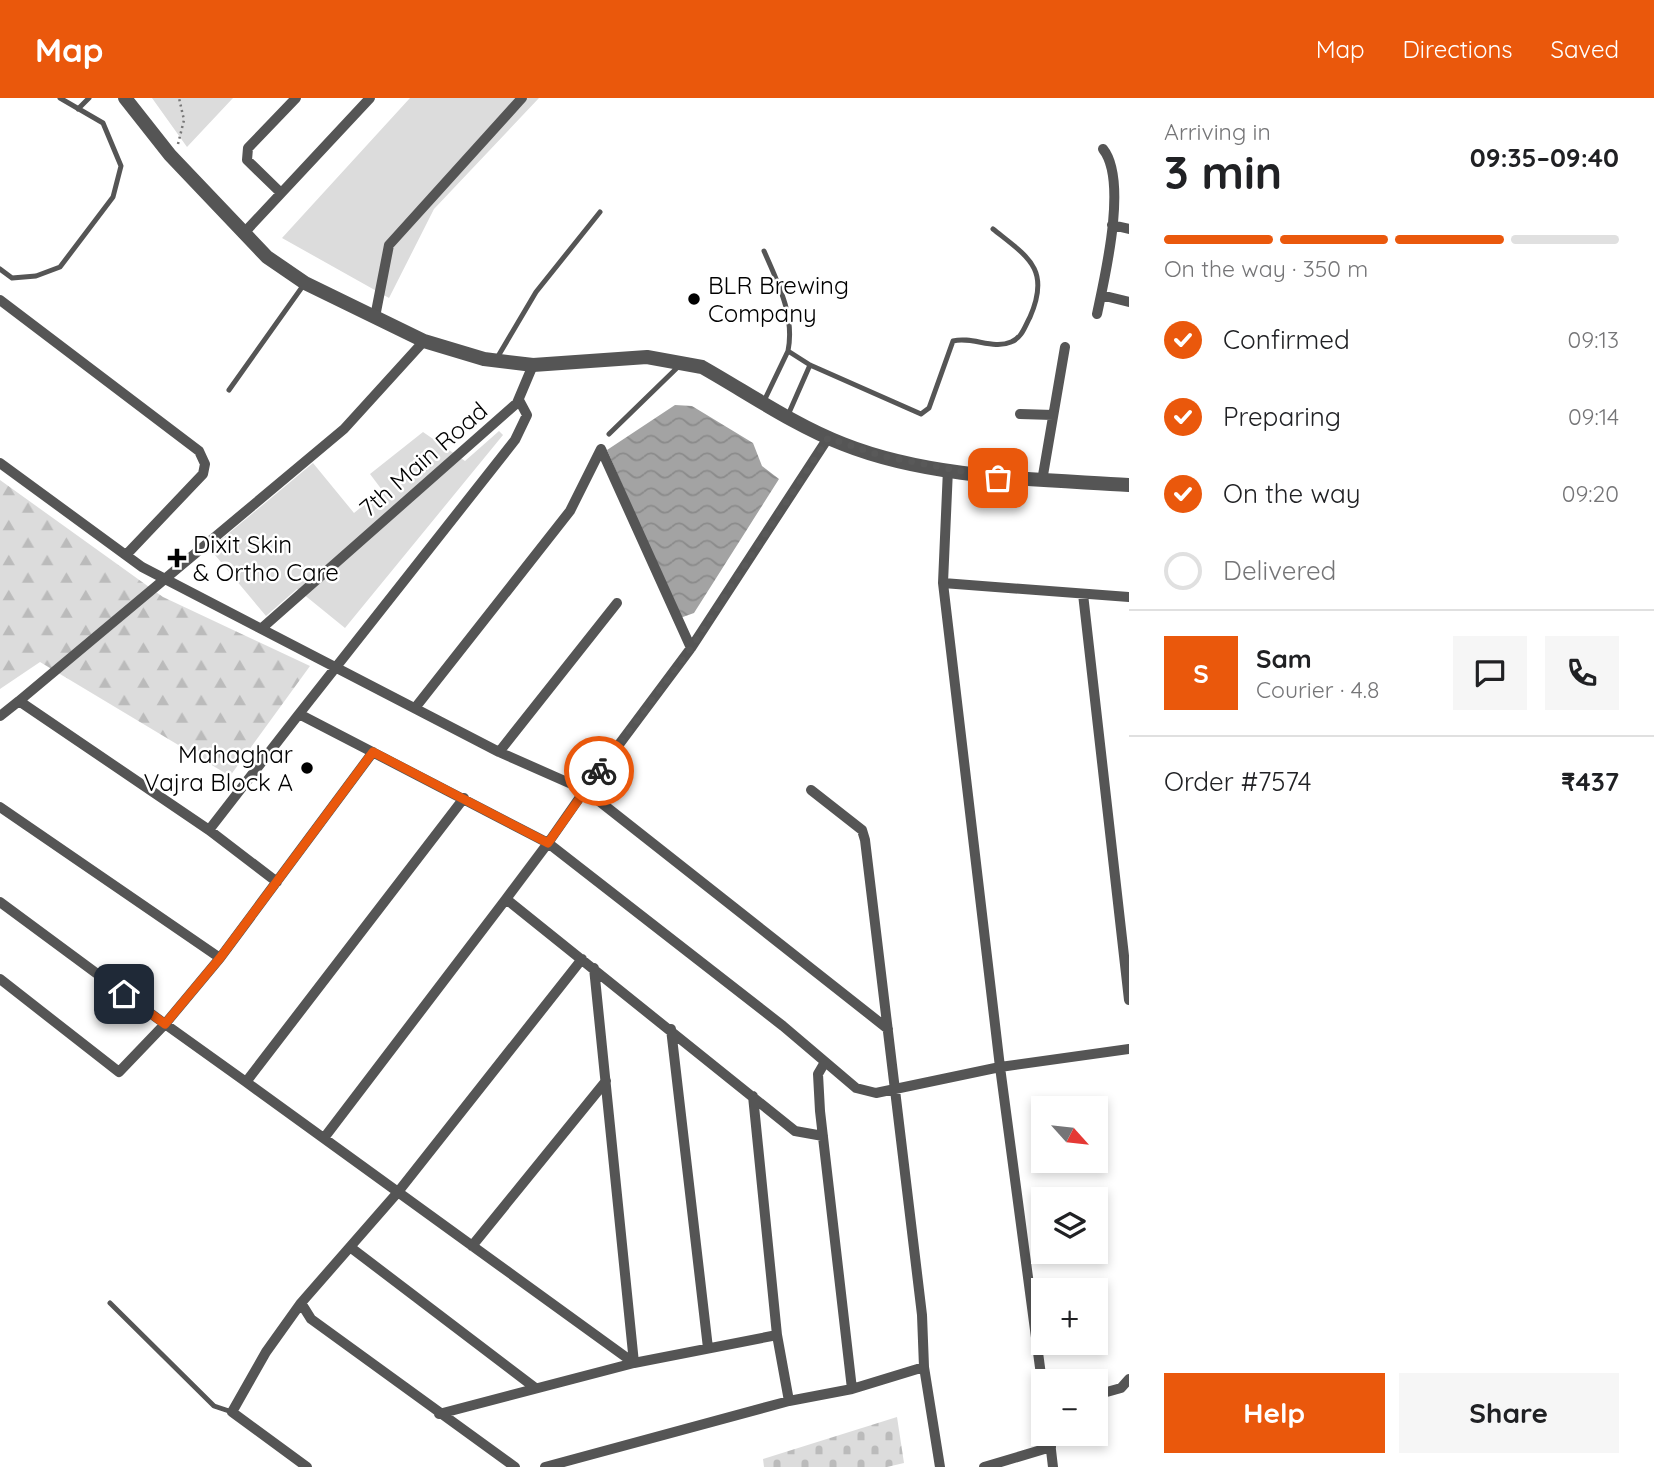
<!DOCTYPE html>
<html lang="en">
<head>
<meta charset="utf-8">
<style>
  :root { --surface:#fff; --page:#f6f6f6; --text:#202124; --muted:#757577; --line:#e0e0e0; --accent:#ea580c }
  body { margin:0; font-family:Quicksand,sans-serif; background:var(--page); color:var(--text); height:100vh; display:flex; flex-direction:column; font-size:26px; white-space:nowrap }
  * { box-sizing:border-box; margin:0 }
  p { font-size:23px; color:var(--muted) }
  .icon { flex:none; width:38px; height:38px; fill:none; stroke:currentColor; stroke-width:2; stroke-linecap:round; stroke-linejoin:round }
  .map { position:relative; flex:1; overflow:hidden }
  .sheet { display:flex; flex-direction:column; background:var(--surface); width:525px }
  .sheet>* { flex:none }
  .needle { width:46px; rotate:117deg }
  .fabs { position:absolute; left:1031px; top:998px; display:grid; gap:14px }
  .fabs a { display:grid; place-items:center; width:77px; height:77px; border-radius:0px; background:var(--surface); box-shadow:0 4px 10px #0003; font-size:35px }
  .pin { position:absolute; display:grid; place-items:center; width:60px; height:60px; color:#fff; margin:-30px; border-radius:14px; box-shadow:0 4px 10px #0006 }
  .courier { position:absolute; display:grid; place-items:center; width:70px; height:70px; margin:-35px; border:5px solid #ea580c; border-radius:50%; background:#fff; color:#222; box-shadow:0 2px 9px #0007 }
  .overview em { font-style:normal; font-weight:700 }
  .overview div { display:flex; flex-direction:column-reverse }
  .overview { display:flex; align-items:center; justify-content:space-between; height:119px; padding:0 35px }
  h1 { font-size:46px; font-weight:700; line-height:52px }
  .bar { display:grid; grid-template-columns:repeat(4,1fr); gap:10px 7px; align-content:center; height:84px; padding:0 35px }
  .bar i { height:9px; border-radius:5px; background:var(--line) }
  .bar .selected { background:var(--accent) }
  .bar p { grid-column:span 4 }
  .line { display:flex; align-items:center; gap:18px; padding:0 35px; border-top:2px solid var(--line) }
  .line div { flex:1 }
  .round { display:grid; place-items:center; flex:none; width:74px; height:74px; border-radius:0px; background:var(--page) }
  ol { padding:0 35px; list-style:none }
  li { display:flex; align-items:center; gap:21px; height:77px }
  li p { margin-inline-start:auto }
  li .icon { padding:7px; border-radius:50%; background:var(--accent); color:#fff; stroke-width:4 }
  li:last-child { color:var(--muted) }
  li i { width:38px; height:38px; border:4px solid var(--line); border-radius:50% }
  .action { display:flex; gap:14px; margin-top:auto; padding:14px 35px }
  .action a { flex:1; height:80px; border-radius:0px; background:var(--accent); color:#fff; font-size:28px; font-weight:700; line-height:80px; text-align:center }
  .action a+a { background:var(--page); color:var(--text) }
  header { display:flex; align-items:center; gap:42px; box-sizing:border-box; height:98px; padding:0 35px; background:var(--accent); color:#fff }
  header strong { font-size:33px }
  nav { display:flex; gap:38px; margin-inline-start:auto; font-size:24px }
  main { display:flex; flex:1; min-height:0 }
  .map>svg:first-child { display:block }
  .green { fill:#dcdcdc }
  .forest { fill:url(#forest-firs) }
  .cemetery { fill:url(#cemetery-stones) }
  .water { fill:url(#water-waves) }
  .lines { fill:none; stroke-linecap:round; stroke-linejoin:round }
  .path { stroke:#777; stroke-width:2.5; stroke-dasharray:2 3.5; stroke-linecap:butt }
  .service { stroke:#555; stroke-width:5 }
  .minor { stroke:#555; stroke-width:10 }
  .tertiary { stroke:#555; stroke-width:14 }
  .done { stroke:#595959; stroke-width:7; stroke-dasharray:0 12.6 }
  .route { stroke:#ea580c; stroke-width:9 }
  .poi-dot { fill:#000; stroke:#fff; stroke-width:2.5 }
  .labels { text-anchor:middle; dominant-baseline:central; stroke-width:5; stroke-linejoin:round; paint-order:stroke }
  .poi-label { font-size:24px; fill:#000; stroke:#fff; text-anchor:start }
  .street-label { font-size:24px; fill:#000; stroke:#fff }
</style>
</head>
<body>
<header>
<strong>Map</strong>
<nav><a>Map</a><a>Directions</a><a>Saved</a></nav>
</header>
<main>
<div class="map">
<svg width="1129" height="1369" viewBox="0 0 1129 1369">
  <defs>
    <pattern id="forest-firs" width="22" height="20" patternUnits="userSpaceOnUse" patternTransform="scale(1.75)"><rect width="22" height="20" fill="#dcdcdc"/><path d="M5 1l3.5 6h-7zM16 11l3.5 6h-7z" fill="#bbb"/></pattern>
    <pattern id="cemetery-stones" width="16" height="16" patternUnits="userSpaceOnUse" patternTransform="scale(1.75)"><rect width="16" height="16" fill="#dcdcdc"/><path d="M2 7V4a2 2 0 0 1 4 0v3zM10 15v-3a2 2 0 0 1 4 0v3z" fill="#bbb"/></pattern>
    <pattern id="water-waves" width="16" height="10" patternUnits="userSpaceOnUse" patternTransform="scale(1.75)"><rect width="16" height="10" fill="#a3a3a3"/><path d="M0 5q4-4 8 0t8 0" fill="none" stroke="#8b8b8b"/></pattern>
  </defs>
  <rect width="100%" height="100%" fill="#fff"/>
  <!-- green -->
  <path class="green" d="M152,0H233L187,49Z
    M410,0H539L434,111L389,200L282,140Z
    M499,333L503,337L345,530L297,491L266,518L210,451L313,365L354,415L382,392L370,376L423,334L465,363Z"/>
  <!-- forest -->
  <path class="forest" d="M0,382L163,499L310,568L230,678L40,564L0,591Z"/>
  <!-- cemetery -->
  <path class="cemetery" d="M897,1319L904,1365L887,1369H764L763,1361Z"/>
  <!-- water -->
  <path class="water" d="M675,307L692,308L753,345L762,368L779,381L694,515L680,520L607,352Z"/>
  <g class="lines">
    <!-- path -->
    <path class="path" d="M178,46L184,22L179,0"/>
    <!-- service -->
    <path class="service" d="M78,11L89,0
      M764,153C778,185 795,218 788,253L810,267L921,316L929,310L953,243C972,238 993,252 1011,244C1022,240 1025,228 1030,219C1051,171 1028,159 993,131
      M0,171L12,180L36,178L60,169L113,99L121,68L103,25L60,0
      M497,260L536,194L600,114
      M229,292L305,185
      M764,303L788,253
      M788,317L810,267
      M609,336L680,267
      M110,1205L214,1308L232,1314"/>
    <!-- minor -->
    <path class="minor" d="M281,95L247,62L248,50L296,0
      M1112,127L1129,131
      M243,136L370,0
      M1101,197L1129,204
      M0,202L199,353L205,366L203,376L126,457
      M1097,216C1105,178 1128,82 1103,51
      M375,219L389,147L522,0
      M1020,316L1053,317
      M601,351L691,550
      M0,365L142,469L499,654L585,692L691,550L828,340
      M948,371L943,485L1000,969L1043,1292
      M1042,383L1065,249
      M943,485L1129,499
      M1083,496L1129,902
      M262,530L517,305L533,267
      M19,603L344,331L424,243
      M415,610L570,413L601,351
      M299,616L515,342L527,317L519,302
      M0,618L19,603L209,732L299,616L548,745L506,801L795,1033L823,1038
      M499,654L617,505
      M0,709L220,860L373,654
      M209,732L277,784
      M0,804L165,926L220,860
      M0,881L119,974L165,926L246,984L464,700
      M671,931L708,1250
      M888,931L585,692L548,745L783,928L856,990L876,995L1000,969L1129,951
      M825,964L818,976L820,1013L852,1291
      M246,984L634,1265L777,1237L753,998
      M324,1040L506,801
      M472,1148L606,983
      M350,1149L534,1289
      M301,1205L266,1254L232,1314L307,1369
      M777,1237L789,1303
      M924,1269L940,1369
      M1096,1297L1121,1290L1129,1281
      M439,1316L634,1265L594,870
      M1049,1335L1053,1369
      M515,1369L311,1221L301,1205L398,1094L582,861
      M545,1369L789,1303L852,1291L924,1269L922,1217L865,742L862,732L811,692
      M984,1369L1051,1349"/>
    <!-- tertiary -->
    <path class="tertiary" d="M125,0L170,57L267,159L305,185L424,243L484,261L533,267L647,259L702,269C748,295 794,327 843,346C931,381 1036,381 1129,387"/>
  </g>
  <g class="lines">
    <!-- done -->
    <path class="done" d="M599,673L691,550L828,340L882,358L998,380"/>
    <!-- route -->
    <path class="route" d="M124,896L165,926L220,860L373,654L548,745L599,673"/>
  </g>
  <!-- markers -->
  <g class="poi-dot">
    <circle cx="694" cy="201" r="7"/>
    <path d="M173.5 449.5h7v7h7v7h-7v7h-7v-7h-7v-7h7z"/>
    <circle cx="307" cy="670" r="7"/>
  </g>
  <g class="labels">
    <!-- poi labels -->
    <g class="poi-label">
      <text x="708" y="187">BLR Brewing<tspan x="708" dy="28">Company</tspan></text>
      <text x="193" y="446">Dixit Skin<tspan x="193" dy="28">&amp; Ortho Care</tspan></text>
      <text x="293" y="656" text-anchor="end">Mahaghar<tspan x="293" dy="28">Vajra Block A</tspan></text>
    </g>
    <!-- street labels -->
    <g class="street-label">
      <text transform="translate(423 361) rotate(-41)">7th Main Road</text>
    </g>
  </g>
</svg>
<div class="fabs">
<a><svg class="needle" viewBox="-14 -14 28 28"><path d="M0-13l5 13h-10z" fill="#e53935"/><path d="M0 13l5-13h-10z" fill="#757577"/></svg></a>
<a><svg class="icon" aria-label="layers" viewBox="0 0 24 24"><path d="M12 4l9 5-9 5-9-5zM3 14l9 5 9-5"/></svg></a>
<a>+</a>
<a>−</a>
</div>
<div class="pin" style="left:998px;top:380px;background:#ea580c"><svg class="icon" aria-label="bag" viewBox="0 0 24 24"><path d="M5 8h14l-1 12H6zM9 8a3 3 0 0 1 6 0"/></svg></div>
<div class="pin" style="left:124px;top:896px;background:#1f2937"><svg class="icon" aria-label="home" viewBox="0 0 24 24"><path d="M3 11l9-7 9 7M6 9v11h12V9"/></svg></div>
<div class="courier" style="left:599px;top:673px"><svg class="icon" aria-label="bike" viewBox="0 0 24 24"><circle cx="6" cy="16" r="4"/><circle cx="18" cy="16" r="4"/><path d="M6 16l4-8h5l3 8M10 8l3 8H6M13 5h3"/></svg></div>
</div>
<section class="sheet">
<div class="overview"><div><h1>3 min</h1><p>Arriving in</p></div><em>09:35–09:40</em></div>
<div class="bar"><i class="selected"></i><i class="selected"></i><i class="selected"></i><i></i><p>On the way · 350 m</p></div>
<ol>
<li><svg class="icon" aria-label="check" viewBox="0 0 24 24"><path d="M5 12l5 5 9-10"/></svg>Confirmed<p>09:13</p></li>
<li><svg class="icon" aria-label="check" viewBox="0 0 24 24"><path d="M5 12l5 5 9-10"/></svg>Preparing<p>09:14</p></li>
<li><svg class="icon" aria-label="check" viewBox="0 0 24 24"><path d="M5 12l5 5 9-10"/></svg>On the way<p>09:20</p></li>
<li><i></i>Delivered</li>
</ol>
<div class="line" style="height:126px"><b class="round" style="background:var(--accent);color:#fff">S</b><div><b>Sam</b><p>Courier · 4.8</p></div><a class="round"><svg class="icon" aria-label="chat" viewBox="0 0 24 24"><path d="M4 5h16v11H9l-5 4z"/></svg></a><a class="round"><svg class="icon" aria-label="phone" viewBox="0 0 24 24"><path d="M5 4h4l2 5-3 2q2 4 5 5l2-3 5 2v4C11 20 4 13 5 4z"/></svg></a></div>
<div class="line" style="height:91px"><div>Order #7574</div><b>₹437</b></div>
<div class="action"><a>Help</a><a>Share</a></div>
</section>
</main>
</body>
</html>
